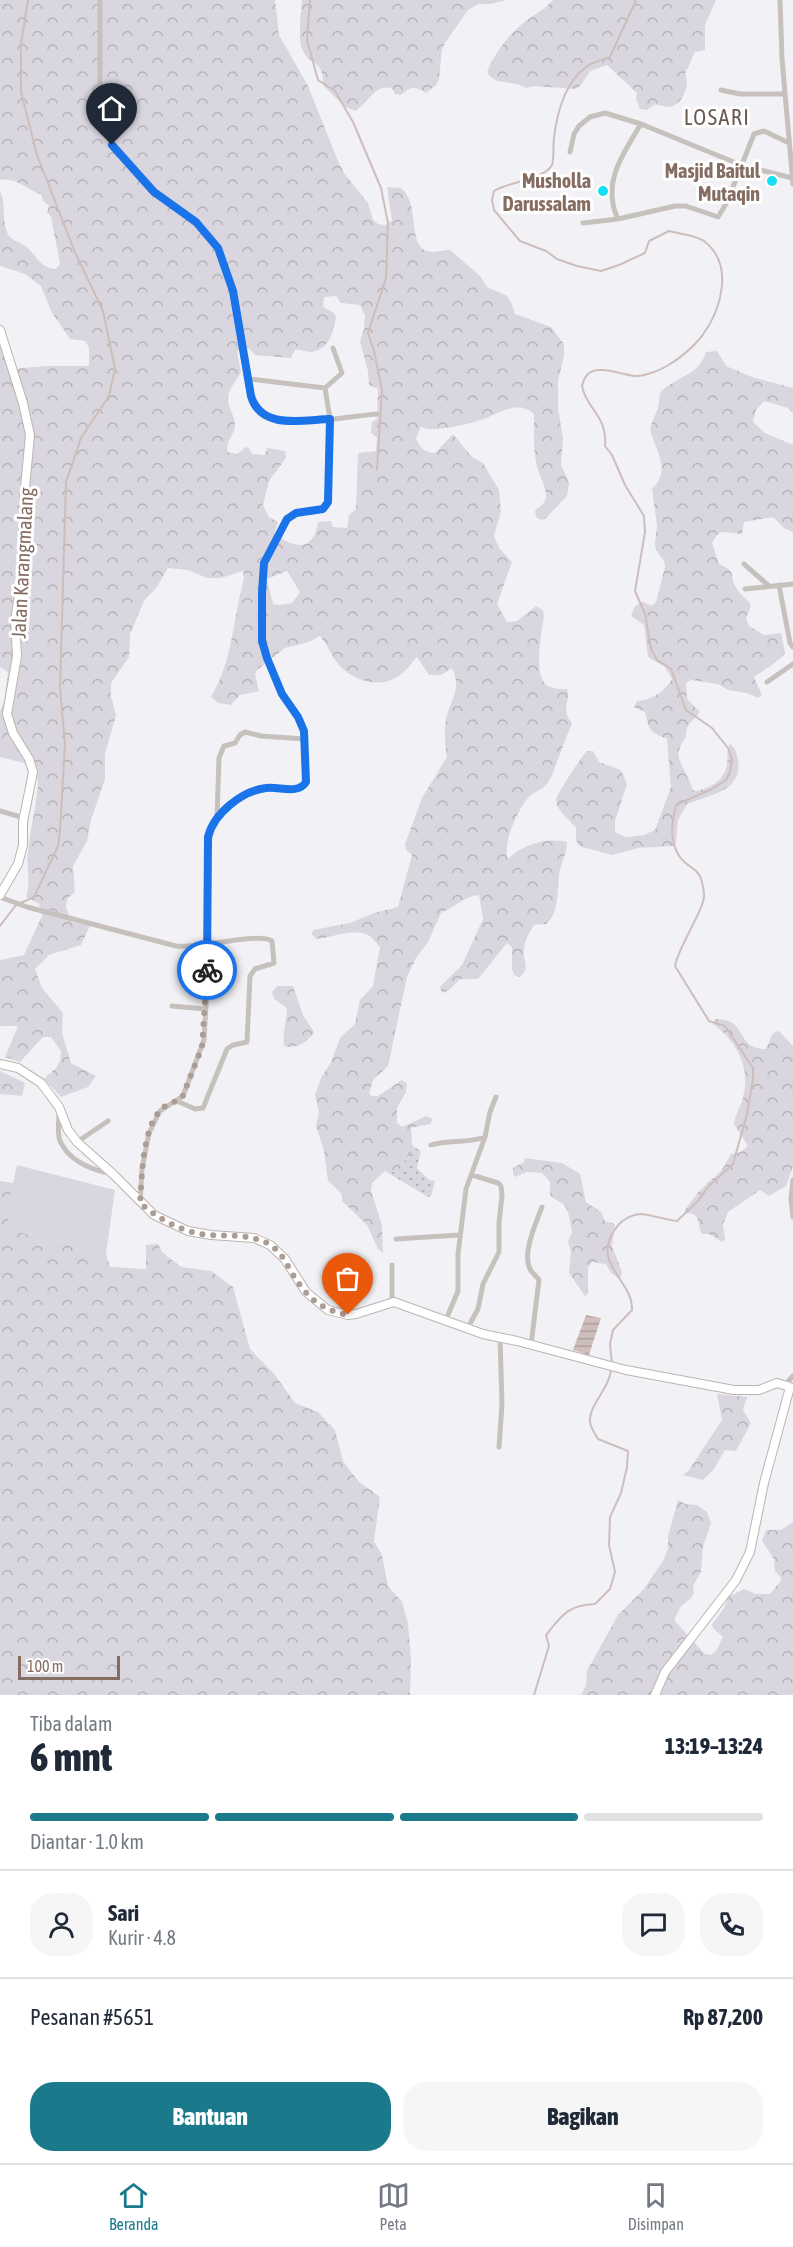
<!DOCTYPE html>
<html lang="id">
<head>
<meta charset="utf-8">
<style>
  :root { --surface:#fff; --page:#f6f6f7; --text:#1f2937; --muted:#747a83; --line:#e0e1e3; --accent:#1a7a8c }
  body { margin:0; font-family:"Asap Condensed",sans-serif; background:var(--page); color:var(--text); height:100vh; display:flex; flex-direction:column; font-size:22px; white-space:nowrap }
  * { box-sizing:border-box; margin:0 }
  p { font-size:20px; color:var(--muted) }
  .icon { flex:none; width:33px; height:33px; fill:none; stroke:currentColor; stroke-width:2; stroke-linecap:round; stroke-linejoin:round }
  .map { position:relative; height:1695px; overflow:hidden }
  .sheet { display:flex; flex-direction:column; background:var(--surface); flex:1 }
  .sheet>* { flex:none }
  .scale { position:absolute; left:18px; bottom:15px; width:102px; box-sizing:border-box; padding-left:6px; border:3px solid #866d62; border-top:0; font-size:16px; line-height:21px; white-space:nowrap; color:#866d62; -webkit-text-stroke:4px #fff; paint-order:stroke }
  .pin { position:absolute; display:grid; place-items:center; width:51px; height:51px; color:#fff; margin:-62px -26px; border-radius:50% 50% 50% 0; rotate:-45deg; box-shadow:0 0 6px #0007 }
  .pin .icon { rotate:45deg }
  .courier { position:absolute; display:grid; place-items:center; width:60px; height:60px; margin:-30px; border:4px solid #1a73e8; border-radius:50%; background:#fff; color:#222; box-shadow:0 2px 8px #0007 }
  .headline em { font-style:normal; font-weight:800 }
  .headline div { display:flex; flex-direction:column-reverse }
  .headline { display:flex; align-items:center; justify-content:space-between; height:102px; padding:0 30px }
  h1 { font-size:39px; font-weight:800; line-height:45px }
  .bar { display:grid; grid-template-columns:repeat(4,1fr); gap:9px 6px; align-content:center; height:72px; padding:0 30px }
  .bar i { height:8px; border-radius:4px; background:var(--line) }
  .bar .current { background:var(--accent) }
  .bar p { grid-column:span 4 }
  .line { display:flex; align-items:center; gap:15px; padding:0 30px; border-top:2px solid var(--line) }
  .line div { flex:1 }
  .round { display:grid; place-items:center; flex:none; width:63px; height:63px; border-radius:24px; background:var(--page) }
  .cta { display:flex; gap:12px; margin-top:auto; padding:12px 30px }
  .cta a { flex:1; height:69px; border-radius:24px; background:var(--accent); color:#fff; font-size:24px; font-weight:800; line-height:69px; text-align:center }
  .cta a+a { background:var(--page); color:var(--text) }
  .tabs { display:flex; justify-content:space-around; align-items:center; height:84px; border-top:2px solid var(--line); background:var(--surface); font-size:16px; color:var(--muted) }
  .tabs a { display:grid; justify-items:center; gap:3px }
  .tabs .current { color:var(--accent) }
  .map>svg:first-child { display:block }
  .grass { fill:url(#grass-dots) }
  .forest { fill:url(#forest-crowns); fill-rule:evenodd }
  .pitch { fill:#dad6e0 }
  .water { fill:url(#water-rules) }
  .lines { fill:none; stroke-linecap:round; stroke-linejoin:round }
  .stream { stroke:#cdbebc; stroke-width:2 }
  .secondary-casing { stroke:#bcb4b0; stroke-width:10 }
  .street { stroke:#c7c1be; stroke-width:5 }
  .secondary { stroke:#fff; stroke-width:8 }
  .done { stroke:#ac9c96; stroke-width:6; stroke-dasharray:0 10.8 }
  .route { stroke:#1a73e8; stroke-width:8 }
  .poi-dot { fill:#14ddf4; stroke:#fff; stroke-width:2 }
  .labels { text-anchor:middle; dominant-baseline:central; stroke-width:6; stroke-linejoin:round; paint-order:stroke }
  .poi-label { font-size:20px; font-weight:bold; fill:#866d62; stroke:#fff; text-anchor:end }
  .street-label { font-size:20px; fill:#866d62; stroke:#fff }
  .quarter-label { font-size:22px; letter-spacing:1.5px; fill:#6a5951; stroke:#fff }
</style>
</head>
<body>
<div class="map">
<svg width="793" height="1695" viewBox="0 0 793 1695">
  <defs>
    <pattern id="grass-dots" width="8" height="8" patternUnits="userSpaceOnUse" patternTransform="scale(1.5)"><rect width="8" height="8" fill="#dad6e0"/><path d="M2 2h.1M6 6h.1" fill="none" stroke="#b6b2b9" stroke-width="1.8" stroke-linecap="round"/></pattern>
    <pattern id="forest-crowns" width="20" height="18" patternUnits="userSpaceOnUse" patternTransform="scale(1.5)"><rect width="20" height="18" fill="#dad6e0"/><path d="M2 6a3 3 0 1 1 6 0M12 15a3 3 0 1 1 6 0" fill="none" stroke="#b6b2b9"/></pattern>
    <pattern id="water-rules" width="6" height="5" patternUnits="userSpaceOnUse" patternTransform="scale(1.5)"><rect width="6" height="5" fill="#cdbebc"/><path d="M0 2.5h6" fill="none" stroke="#ac9f9c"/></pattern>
  </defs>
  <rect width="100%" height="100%" fill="#f2f2f6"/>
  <!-- grass -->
  <path class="grass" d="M414,1147L421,1151L417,1168L429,1180L435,1181L431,1196L428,1197L390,1174L407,1159Z"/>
  <!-- forest -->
  <path class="forest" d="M0,0H275L279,35L308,86L338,161L344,173L368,203L373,220L378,224L385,225L392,221L387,187L401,188C422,205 405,249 431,252C436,252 444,250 450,250L480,276L487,287L507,296L511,302L515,314L551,327L564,344V356L558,381V408L563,439L561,465L569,483L567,496L546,518L541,520L536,517L535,511C539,507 546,503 546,497C546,487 541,479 538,470C533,453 534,432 534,414C517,399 499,414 481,420C467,424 434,433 421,427L416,438C419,447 425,453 435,453L453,434L472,457L483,463L499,490L501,511L494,536L499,548L512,562L497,604L507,622L517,621L536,606L543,610L544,616C542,632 532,676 548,686C553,689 561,689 567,689C570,698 566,702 566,710C566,715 570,720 572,724C563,743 558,763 549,781C544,789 538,790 531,795C519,806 502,843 508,859C521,845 547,837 567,842C567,853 562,860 560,870C556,887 561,912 546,924L534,925C529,933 525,940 524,949C522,960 531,968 520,977L514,975L512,969V947L507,943L478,979H460L448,991L442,993L440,987L462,965L483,919L479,895C465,896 454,908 441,913L428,942L416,958L407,977L388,1066L373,1080L369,1094L372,1096H378L402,1080L407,1084L406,1092L397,1108V1123L402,1127L426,1116L433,1119L430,1124L411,1128L412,1145L414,1147L407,1159L390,1174L385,1171L372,1183L371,1191L382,1225L383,1253L378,1249L367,1225L342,1201V1194L328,1181L324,1151L316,1126L319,1113L315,1095L321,1078L331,1062L340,1038L355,1024L360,1000L373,986L380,947C377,944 373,938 370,936C356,927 330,938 316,939L312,934L313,930L350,923L374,913L398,907L412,855L406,850L405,844L422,798L447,757C445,744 444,732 446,719C451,698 462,690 452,668L441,675H429L417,657C412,662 407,670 401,674C380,692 348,679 335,660C330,652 326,643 320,636L309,642L285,648L257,670L255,674L259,691L240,695L231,705L218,703L211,697C233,660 233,619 244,578L243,571L221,578H207L188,570L168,568L157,587L144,601L130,634L129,657L111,683V696L116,715L105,754V779L91,820L87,841L73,866L75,892L67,899L66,908L72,922L90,926L81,945L49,955L35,969L42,988L63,1013L62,1033L71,1063L96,1076L88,1087L61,1097L44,1079L56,1068L60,1061L61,1051L51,1037H43L20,1062L5,1057L18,1026H0V960L24,955L42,916L39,904L26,897C31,882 26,867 28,852C30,827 38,802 38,778L24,763L0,757V711L4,701L8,672L0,667V337L10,369L48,366H89V347L85,341L70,339L51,311L41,286L25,274L0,266V191C6,203 2,216 6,229C8,239 15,240 22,244C36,252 38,268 56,269L60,264L51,217L47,212L49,206L43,201L42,195C27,190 17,177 0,180ZM336,296L341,303L360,305L365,316L364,329L360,342L368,371L369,385L378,389L377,419L372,422L371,433L377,438L376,451L358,453L356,509L349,515L347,528L333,527L331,521L318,522C313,553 295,548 274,534L278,522L269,517L263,505L269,481L286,458L285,451L267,448L265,455L252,454L249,448L246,447L237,454L228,452L227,449C228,438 234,435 235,427C236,416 227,408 228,398C229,387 237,381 241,372L237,351L249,348L255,355L291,358L295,350C301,349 304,352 310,352C329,351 334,331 336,316L334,313L323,307L324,297ZM287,571L300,592L292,603L279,605L273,604L267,579Z
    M302,0H506L491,4H479L468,10L445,43L442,49L439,79L436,85L426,93C415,86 411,86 401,95L395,94L392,88C374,84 368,104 355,111L344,106L323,85C324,59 309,66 302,49C298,40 301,11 302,0Z
    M553,0H716L705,25V50L695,52L685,74C691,84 682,107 668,107C663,107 660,104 654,105L647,110L640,109L636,99L637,93L607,65L590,71L581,85L576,89L533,86L526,88C513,79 495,87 487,72C495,52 510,33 527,20C537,13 545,9 553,0Z
    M717,351L726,366L752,377L793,388V413L788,408L764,401L756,410L753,422L765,433L793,445V532L784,528L773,517L744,522L742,534L721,532L716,536L712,543L719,564C739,573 728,574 736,587C739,593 745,598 750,603L751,606L746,618L749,626L764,635L781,633L785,653C781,660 762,671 754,677L762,695L758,698L747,693L728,690L718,684L691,680L686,683L687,699L700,712C697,717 691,721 688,726C686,730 687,735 684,740C673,756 681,762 688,778C691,783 691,786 694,791C710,789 726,780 727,763C728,755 726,752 730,744C736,748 736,752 738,760C743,791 710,795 687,804L678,820L676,843L673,846L638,848L612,855L579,846L576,840V827C570,821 556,810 556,800C556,795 582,756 587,751H593L599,762L621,770L627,784L615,821V832L626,837L644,835L655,830L671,787L667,739C648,731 650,731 645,712L634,707L637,701C652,700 664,692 672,679L665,667L648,657L644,625L631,616L635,606L643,602L652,606L656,602L665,567L664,561L656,550L655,544L657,525L652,489C673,469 654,450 650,428L658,408L660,393C677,375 698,377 706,352Z
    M277,986H293L303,1015L314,1032C309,1042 295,1050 284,1046C282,1030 287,1023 287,1008L274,999L272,992Z
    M715,1019C749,1018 734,1049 766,1049L772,1035L776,1031L780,1032L793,1046V1167L786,1186L769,1196L760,1190L728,1212L723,1224L725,1240L722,1242L709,1234H702C697,1224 701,1213 686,1213L685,1210L699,1191L722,1170L731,1154L741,1152L748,1146L734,1124C735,1114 741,1107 743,1097C751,1068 737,1041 713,1024Z
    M0,1071L25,1083L22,1096L0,1094Z
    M525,1158L562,1163L580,1174L586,1202L601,1212L605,1221L615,1224L612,1246L622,1272L620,1279L611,1273L606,1264L592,1262L588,1267V1293L585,1296L569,1273L571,1251L568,1242L572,1232C570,1223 570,1211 563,1204C559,1201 554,1199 550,1195V1182L542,1173L527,1172L515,1177L513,1174V1168L524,1162Z
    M0,1181L13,1183L7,1229L106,1254L110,1267L146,1269V1245L158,1244L162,1252L181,1267L211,1271L233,1287L250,1349L275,1375L295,1403L318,1412L335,1430L343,1461L358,1481L380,1497L374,1541L382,1555L388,1586L402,1602L408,1623L411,1659L410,1695H0Z
    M717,1394L747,1397L743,1410L751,1423L736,1451L725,1450L714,1469L703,1480L683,1475L689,1470L722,1420Z
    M678,1500L685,1504L697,1505L707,1512L711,1523L703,1547L701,1572L693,1586L694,1593L691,1598L681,1606L674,1620L705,1654L711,1655L716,1651L723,1637L713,1628L712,1624L724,1608L728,1597L744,1589L756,1594H770L782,1579L775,1571L774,1559L762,1541L766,1530H781L793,1522V1695H581L586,1685L587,1671L618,1615L643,1590L663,1561L668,1549V1536Z"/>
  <!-- pitch -->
  <path class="pitch" d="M17,1165L115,1190L106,1254L7,1229L11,1193Z"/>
  <!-- water -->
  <path class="water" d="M586,1315L601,1318L589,1355L573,1350Z"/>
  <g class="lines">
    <!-- stream -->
    <path class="stream" d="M310,0L307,40L318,80L335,91L353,122L381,188L388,223L386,278L368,333L374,351L382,390L377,470
      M0,926L16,905L34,897L58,846L60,831L65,744L60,688L66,482L81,438L109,396L115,369L103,311L74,250L37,155L21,92V44L28,0
      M612,1364L610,1344L613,1330L632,1310C633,1280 592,1265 614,1231C620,1221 629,1215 641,1214C648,1214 666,1220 677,1221L698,1201L708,1187L733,1164L747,1114L753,1079V1068L725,1026L709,1021L675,966C678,947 706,907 704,894C701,862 689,873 678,854C669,838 672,822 676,805L712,789L726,780L730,772L732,759L728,748L712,728L686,710L671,669L657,660L651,649L645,614L635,591L645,532L644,516L625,485L612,455L605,446C608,416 586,409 582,386C583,382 585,377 588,374C598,364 625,376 637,376C645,376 660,370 667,366C679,359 693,347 702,336C721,310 735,265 704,241C696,235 680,234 669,231L649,241L645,253L619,265L601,271L577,266L557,259L546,251L520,241L494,210L492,200L494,191C508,182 545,179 552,165C554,161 553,144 554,138C557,113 564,84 585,68C591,62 602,60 610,57L636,0
      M534,1695L549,1646L546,1635C562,1615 568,1605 595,1604L610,1589L615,1572L609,1545L610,1517L621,1493L627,1467L628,1451L598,1439C596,1435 590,1427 590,1422C588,1406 610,1388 611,1369"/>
    <!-- secondary casing -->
    <g class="secondary-casing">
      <path id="secondary" d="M0,330L23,403L30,435L24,498L22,577L15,621L17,656L7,714L13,733L29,759L33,772L23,822V845L18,864L0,895
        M0,1064L18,1068L41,1083L59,1107L68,1130L77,1142L113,1174L154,1215L188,1231L211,1235L254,1238L270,1245L285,1259L306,1292L328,1310L348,1315L356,1314L394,1302L483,1334L517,1341L626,1370L734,1390H759L777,1383L790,1387L764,1483L750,1552L736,1580L665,1672L655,1695"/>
    </g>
    <!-- street -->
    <path class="street" d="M100,0V108L105,131L112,145L154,191L196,222L218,248L233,291L251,396C253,404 256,411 263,416C286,429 351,416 377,414
      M780,0L782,59L793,184
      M721,90L740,94H784
      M570,152L574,134L579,126L590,117L605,113L641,124L741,165L792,178
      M618,219C601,183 623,154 641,124
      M583,223L618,219L675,206H686L718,217L727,202L754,134L764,131L789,143
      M325,388L342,373L333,348
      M744,564L769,586
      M779,585L790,643L793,647
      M745,589L793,584
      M767,682L793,664
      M0,811L24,818
      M217,817L219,758L224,746L235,743L240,735L245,732L261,736L305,739
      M0,897L27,907L176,946C199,949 257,932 272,941L274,963L255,969L250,976L247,1042L233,1045L227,1049L203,1108L195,1109L177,1101
      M172,1006L205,1009
      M59,1112C59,1121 57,1133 60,1141C69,1161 92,1170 112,1174
      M77,1142L108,1121
      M431,1145C449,1139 467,1144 485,1137
      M793,1180L791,1199L793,1217
      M140,1203L142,1169L149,1133L160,1111L183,1096L204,1040L207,988V870L211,826L226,808L247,795L267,788L296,789L303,786L306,782L304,731L298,717L283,694L267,658L263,641L261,608L264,563L287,520L296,513L323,509L328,502L330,419L325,388L249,379
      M396,1239L459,1235
      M392,1265V1302
      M445,1322L458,1291V1254L466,1189L485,1137L490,1112L496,1097
      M467,1329L478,1309L483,1284L499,1252V1223L502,1195L501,1186L498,1183L472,1175
      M531,1345L539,1280C537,1276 532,1274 530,1269C522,1254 536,1222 542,1207
      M786,1384L793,1376
      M499,1447L502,1404L500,1338"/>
    <!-- secondary -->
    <use href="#secondary" class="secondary"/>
  </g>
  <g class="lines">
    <!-- done -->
    <path class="done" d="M207,970L202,1047L182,1098C176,1102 169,1103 164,1107C142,1124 142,1177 140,1203C160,1220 183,1233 210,1235C230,1236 250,1234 269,1244C278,1250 284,1258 289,1268C304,1294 317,1309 348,1315"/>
    <!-- route -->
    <path class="route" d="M112,145L154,192L196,222L218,248L233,291L251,396C261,430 302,420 330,419L328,502L323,509L296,513L287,519L264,563L262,593V641L267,658L282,694L298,717L304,731L306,782C298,795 279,786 266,788C242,791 214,813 208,837L207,970"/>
  </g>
  <!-- markers -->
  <g class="poi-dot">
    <circle cx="772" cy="181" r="6"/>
    <circle cx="603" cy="191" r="6"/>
  </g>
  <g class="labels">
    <!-- poi labels -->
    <g class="poi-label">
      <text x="760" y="170">Masjid Baitul<tspan x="760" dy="23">Mutaqin</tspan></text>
      <text x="591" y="180">Musholla<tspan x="591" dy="23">Darussalam</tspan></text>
    </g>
    <!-- street labels -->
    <g class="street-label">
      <text transform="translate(22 563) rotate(-87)">Jalan Karangmalang</text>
    </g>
    <!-- quarter labels -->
    <g class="quarter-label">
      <text x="717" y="117">LOSARI</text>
    </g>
  </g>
</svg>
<div class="scale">100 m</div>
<div class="pin" style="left:348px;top:1315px;background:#ea580c"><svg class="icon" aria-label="bag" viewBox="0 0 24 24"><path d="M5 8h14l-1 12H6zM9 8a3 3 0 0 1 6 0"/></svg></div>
<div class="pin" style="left:112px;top:145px;background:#1f2937"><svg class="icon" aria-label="home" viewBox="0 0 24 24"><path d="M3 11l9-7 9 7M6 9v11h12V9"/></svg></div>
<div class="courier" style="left:207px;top:970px"><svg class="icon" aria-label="bike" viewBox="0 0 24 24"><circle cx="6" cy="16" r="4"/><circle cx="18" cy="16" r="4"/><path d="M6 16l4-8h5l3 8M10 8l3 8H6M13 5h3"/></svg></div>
</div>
<section class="sheet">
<div class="headline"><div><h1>6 mnt</h1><p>Tiba dalam</p></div><em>13:19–13:24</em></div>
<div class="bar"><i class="current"></i><i class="current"></i><i class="current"></i><i></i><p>Diantar · 1.0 km</p></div>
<div class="line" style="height:108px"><a class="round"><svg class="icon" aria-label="person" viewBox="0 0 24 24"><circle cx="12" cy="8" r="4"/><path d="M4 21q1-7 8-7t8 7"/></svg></a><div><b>Sari</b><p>Kurir · 4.8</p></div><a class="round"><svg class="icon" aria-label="chat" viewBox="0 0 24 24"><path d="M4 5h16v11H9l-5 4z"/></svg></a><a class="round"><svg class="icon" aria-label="phone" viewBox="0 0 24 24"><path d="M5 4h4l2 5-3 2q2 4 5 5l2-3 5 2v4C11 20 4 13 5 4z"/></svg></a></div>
<div class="line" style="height:78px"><div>Pesanan #5651</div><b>Rp 87,200</b></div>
<div class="cta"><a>Bantuan</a><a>Bagikan</a></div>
</section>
<nav class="tabs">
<a class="current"><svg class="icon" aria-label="home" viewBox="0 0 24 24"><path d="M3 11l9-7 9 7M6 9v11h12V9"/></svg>Beranda</a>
<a><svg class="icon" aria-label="map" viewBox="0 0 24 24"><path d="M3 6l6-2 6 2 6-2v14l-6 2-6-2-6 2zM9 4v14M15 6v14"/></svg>Peta</a>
<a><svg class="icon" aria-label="saved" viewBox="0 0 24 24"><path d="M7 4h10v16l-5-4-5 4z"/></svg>Disimpan</a>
</nav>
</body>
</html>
